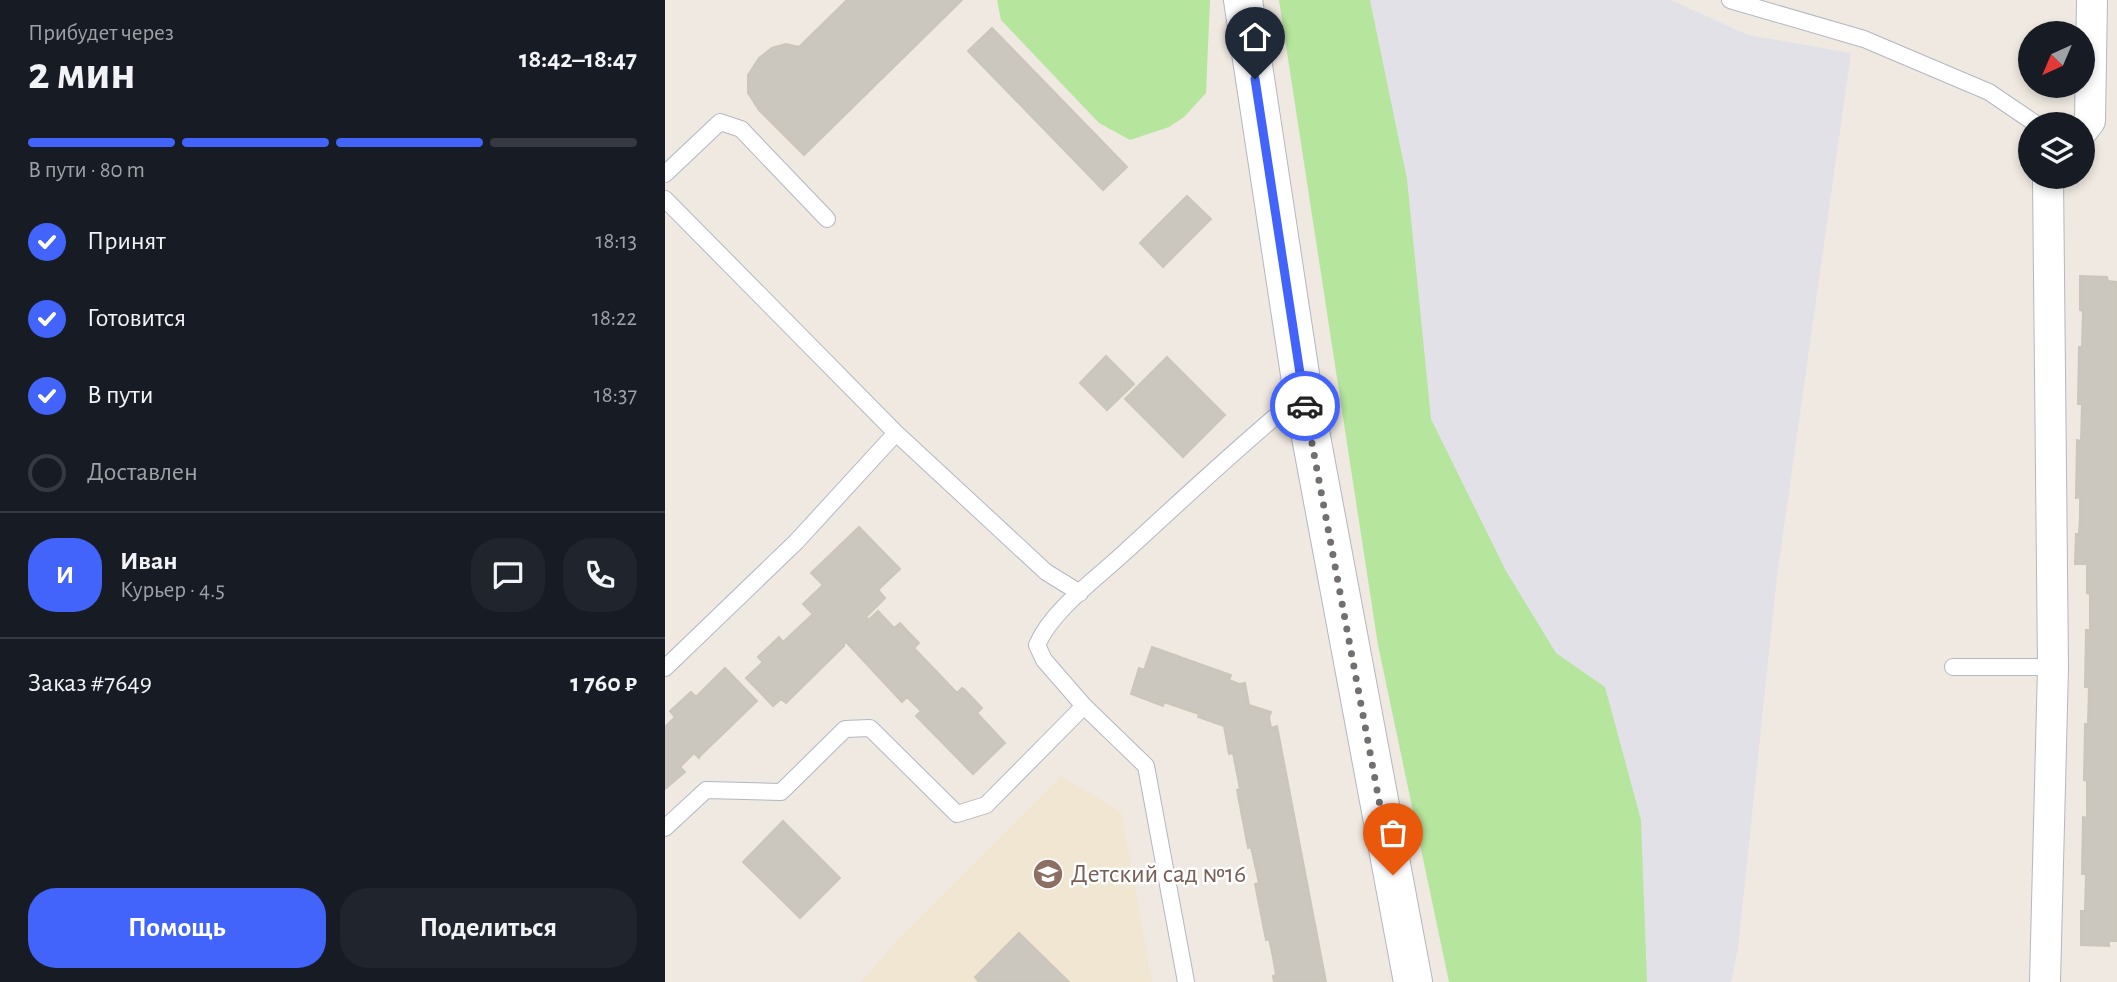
<!DOCTYPE html>
<html lang="ru">
<head>
<meta charset="utf-8">
<style>
  :root { --surface:#171b24; --page:#20242c; --text:#f1f3f6; --muted:#9ea1a6; --line:#363941; --accent:#4264fb }
  body { margin:0; font-family:"Alegreya Sans",sans-serif; background:var(--page); color:var(--text); height:100vh; display:flex; flex-direction:column; font-size:26px; white-space:nowrap }
  * { box-sizing:border-box; margin:0 }
  p { font-size:23px; color:var(--muted) }
  .icon { flex:none; width:38px; height:38px; fill:none; stroke:currentColor; stroke-width:2; stroke-linecap:round; stroke-linejoin:round }
  .map { position:relative; flex:1; overflow:hidden }
  .drawer { display:flex; flex-direction:column; background:var(--surface); width:665px }
  .drawer>* { flex:none }
  .needle { width:46px; rotate:224deg }
  .buttons { position:absolute; left:1353px; top:21px; display:grid; gap:14px }
  .buttons a { display:grid; place-items:center; width:77px; height:77px; border-radius:50%; background:var(--surface); box-shadow:0 4px 10px #0003; font-size:35px }
  .pin { position:absolute; display:grid; place-items:center; width:60px; height:60px; color:#fff; margin:-72px -30px; border-radius:50% 50% 50% 0; rotate:-45deg; box-shadow:0 0 7px #0007 }
  .pin .icon { rotate:45deg }
  .courier { position:absolute; display:grid; place-items:center; width:70px; height:70px; margin:-35px; border:5px solid #4264fb; border-radius:50%; background:#fff; color:#222; box-shadow:0 2px 9px #0007 }
  .headline em { font-style:normal; font-weight:700 }
  .headline div { display:flex; flex-direction:column-reverse }
  .headline { display:flex; align-items:center; justify-content:space-between; height:119px; padding:0 28px }
  h1 { font-size:46px; font-weight:700; line-height:52px }
  .bar { display:grid; grid-template-columns:repeat(4,1fr); gap:10px 7px; align-content:center; height:84px; padding:0 28px }
  .bar i { height:9px; border-radius:5px; background:var(--line) }
  .bar .current { background:var(--accent) }
  .bar p { grid-column:span 4 }
  .line { display:flex; align-items:center; gap:18px; padding:0 28px; border-top:2px solid var(--line) }
  .line div { flex:1 }
  .round { display:grid; place-items:center; flex:none; width:74px; height:74px; border-radius:28px; background:var(--page) }
  ol { padding:0 28px; list-style:none }
  li { display:flex; align-items:center; gap:21px; height:77px }
  li p { margin-inline-start:auto }
  li .icon { padding:7px; border-radius:50%; background:var(--accent); color:#fff; stroke-width:4 }
  li:last-child { color:var(--muted) }
  li i { width:38px; height:38px; border:4px solid var(--line); border-radius:50% }
  .button { display:flex; gap:14px; margin-top:auto; padding:14px 28px }
  .button a { flex:1; height:80px; border-radius:28px; background:var(--accent); color:#fff; font-size:28px; font-weight:700; line-height:80px; text-align:center }
  .button a+a { background:var(--page); color:var(--text) }
  main { display:flex; flex:1; min-height:0 }
  .map>svg:first-child { display:block }
  .industrial { fill:#e3e1e8 }
  .education { fill:#f0e6d1 }
  .green { fill:#b6e59e }
  .building { fill:#cbc7bf; stroke:#cbc5ba; stroke-width:2 }
  .lines { fill:none; stroke-linecap:round; stroke-linejoin:round }
  .service-casing { stroke:#b4b7c1; stroke-width:18 }
  .minor-casing { stroke:#b4b7c1; stroke-width:32 }
  .tertiary-casing { stroke:#b4b7c1; stroke-width:40 }
  .service { stroke:#fff; stroke-width:16 }
  .minor { stroke:#fff; stroke-width:30 }
  .tertiary { stroke:#fff; stroke-width:38 }
  .done { stroke:#726f6d; stroke-width:7; stroke-dasharray:0 12.6 }
  .route { stroke:#4264fb; stroke-width:9 }
  .labels { text-anchor:middle; dominant-baseline:central; stroke-width:5; stroke-linejoin:round; paint-order:stroke }
  .education-label { font-size:26px; fill:#785e54; stroke:#fff; text-anchor:start }
</style>
</head>
<body>
<main>
<section class="drawer">
<div class="headline"><div><h1>2 мин</h1><p>Прибудет через</p></div><em>18:42–18:47</em></div>
<div class="bar"><i class="current"></i><i class="current"></i><i class="current"></i><i></i><p>В пути · 80 m</p></div>
<ol>
<li><svg class="icon" aria-label="check" viewBox="0 0 24 24"><path d="M5 12l5 5 9-10"/></svg>Принят<p>18:13</p></li>
<li><svg class="icon" aria-label="check" viewBox="0 0 24 24"><path d="M5 12l5 5 9-10"/></svg>Готовится<p>18:22</p></li>
<li><svg class="icon" aria-label="check" viewBox="0 0 24 24"><path d="M5 12l5 5 9-10"/></svg>В пути<p>18:37</p></li>
<li><i></i>Доставлен</li>
</ol>
<div class="line" style="height:126px"><b class="round" style="background:var(--accent);color:#fff">И</b><div><b>Иван</b><p>Курьер · 4.5</p></div><a class="round"><svg class="icon" aria-label="chat" viewBox="0 0 24 24"><path d="M4 5h16v11H9l-5 4z"/></svg></a><a class="round"><svg class="icon" aria-label="phone" viewBox="0 0 24 24"><path d="M5 4h4l2 5-3 2q2 4 5 5l2-3 5 2v4C11 20 4 13 5 4z"/></svg></a></div>
<div class="line" style="height:91px"><div>Заказ #7649</div><b>1 760 ₽</b></div>
<div class="button"><a>Помощь</a><a>Поделиться</a></div>
</section>
<div class="map">
<svg width="1452" height="982" viewBox="0 0 1452 982">
  <rect width="100%" height="100%" fill="#efe9e1"/>
  <!-- industrial -->
  <path class="industrial" d="M702,0H1006L1083,35L1186,53L1112,576L1073,948L1066,982H980L878,652L768,440Z"/>
  <!-- education -->
  <path class="education" d="M396,776L456,812L487,982H196L237,935Z"/>
  <!-- green -->
  <path class="green" d="M332,0H545L541,93L519,117L504,127L465,140L434,123L336,20Z
    M614,0H705L742,179L766,419L841,571L891,653L940,687L976,820L982,982H784L713,645Z"/>
  <!-- building -->
  <path class="building" d="M182,0H297L139,155L94,110L83,93V75L94,58L107,48L121,44L134,47Z
    M327,28L462,167L438,190L303,51Z
    M522,196L546,219L498,267L475,243Z
    M1415,276L1442,277L1443,281L1452,282V941H1444V946L1416,945V911H1420L1421,874H1417L1418,817L1422,818V781L1419,780L1420,724H1423L1424,687H1420L1421,630H1425V594L1422,593V564H1410L1411,534H1414L1415,516V497L1411,498L1412,440L1416,441L1417,404H1413L1414,347H1417L1418,311L1415,310Z
    M441,356L469,384L442,410L415,383Z
    M502,357L560,415L518,457L460,399Z
    M194,527L235,569L213,590L220,598L201,617L204,620L178,645L138,604L158,585L146,573Z
    M213,611L229,628L235,623L254,643L249,648L292,693L297,688L299,689L317,708L312,713L340,743L308,774L251,716L256,711L242,697L237,702L181,642Z
    M148,614L179,646L121,703L116,699L108,706L81,678L98,662L93,657L95,655L114,637L118,642Z
    M487,647L566,675L564,680L574,684L580,683L584,705L606,712L604,717L606,728L612,726L661,982H609L608,976L611,975L608,957L604,939L601,940L590,884L594,883L586,847L583,848L572,790L575,789L568,753L564,754L559,726L533,717L534,714L499,702L498,706L466,694L474,668L479,670Z
    M60,668L92,701L35,756L34,758L29,753L15,767L20,772L0,789V727L10,717L5,711L26,692L31,697Z
    M118,821L175,878L135,918L78,862Z
    M354,933L404,982H314L310,977Z"/>
  <g class="lines">
    <!-- service casing -->
    <g class="service-casing">
      <path id="service" d="M1065,0L1199,39L1324,92L1371,124
        M0,174L55,122L76,129L162,219
        M0,199L231,433L381,572L415,593
        M1288,667H1388
        M0,668L131,542L231,433
        M0,828L41,790L116,792L180,729L205,728L292,814L321,805L419,706
        M521,982L481,766L419,706L379,660L372,645C387,610 431,579 460,552C518,499 575,445 636,395"/>
    </g>
    <!-- minor casing -->
    <g class="minor-casing">
      <path id="minor" d="M1418,130L1425,121L1427,0
        M1380,982L1388,667L1383,177"/>
    </g>
    <!-- tertiary casing -->
    <g class="tertiary-casing">
      <path id="tertiary" d="M578,0L638,394L748,982"/>
    </g>
    <!-- service -->
    <use href="#service" class="service"/>
    <!-- minor -->
    <use href="#minor" class="minor"/>
    <!-- tertiary -->
    <use href="#tertiary" class="tertiary"/>
  </g>
  <g class="lines">
    <!-- done -->
    <path class="done" d="M640,406L728,875"/>
    <!-- route -->
    <path class="route" d="M590,79L640,406"/>
  </g>
  <!-- icons -->
  <defs>
    <g id="school-disc" transform="scale(1.575)"><circle r="9.5" fill="#8d6e63" stroke="#fff"/><path d="M0-5L7-2L0 1L-7-2ZM-4 1L0 2.5L4 1V4Q0 6-4 4Z" fill="#fff"/></g>
  </defs>
  <g fill-rule="evenodd">
    <use href="#school-disc" x="383" y="874"/>
  </g>
  <g class="labels">
    <!-- education labels -->
    <g class="education-label">
      <text x="406" y="874">Детский сад №16</text>
    </g>
  </g>
</svg>
<div class="buttons">
<a><svg class="needle" viewBox="-14 -14 28 28"><path d="M0-13l5 13h-10z" fill="#e53935"/><path d="M0 13l5-13h-10z" fill="#9ea1a6"/></svg></a>
<a><svg class="icon" aria-label="layers" viewBox="0 0 24 24"><path d="M12 4l9 5-9 5-9-5zM3 14l9 5 9-5"/></svg></a>
</div>
<div class="pin" style="left:728px;top:875px;background:#ea580c"><svg class="icon" aria-label="bag" viewBox="0 0 24 24"><path d="M5 8h14l-1 12H6zM9 8a3 3 0 0 1 6 0"/></svg></div>
<div class="pin" style="left:590px;top:79px;background:#1f2937"><svg class="icon" aria-label="home" viewBox="0 0 24 24"><path d="M3 11l9-7 9 7M6 9v11h12V9"/></svg></div>
<div class="courier" style="left:640px;top:406px"><svg class="icon" aria-label="car" viewBox="0 0 24 24"><path d="M5 17H2v-5l4-1 3-4h7l3 4 3 1v5h-3M9 17h6M6 11h13"/><circle cx="7" cy="17" r="2"/><circle cx="17" cy="17" r="2"/></svg></div>
</div>
</main>
</body>
</html>
